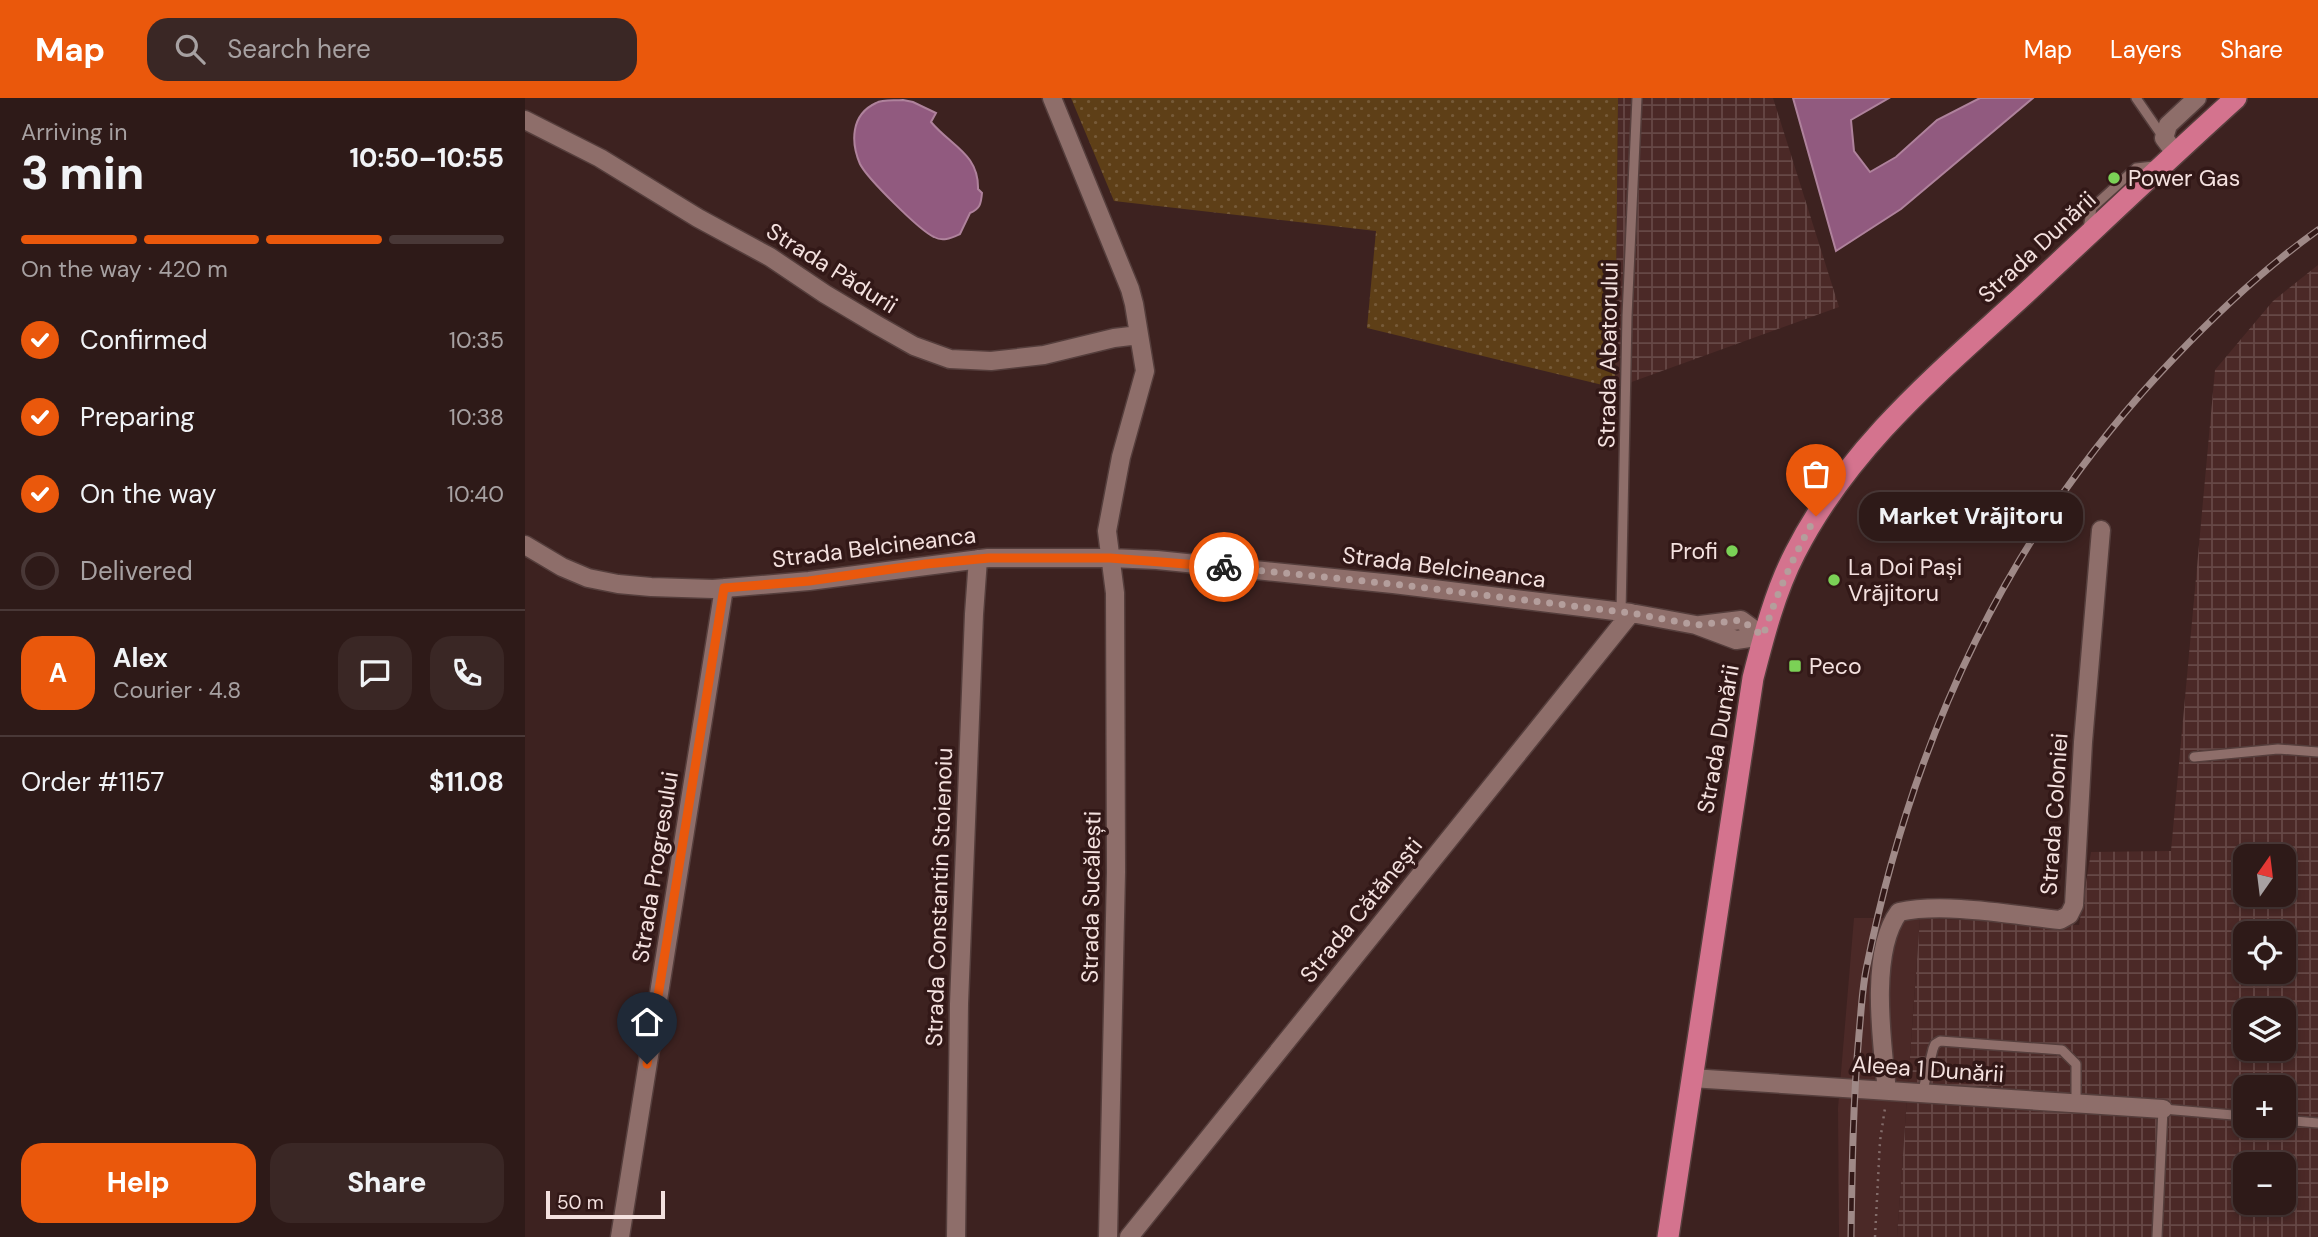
<!DOCTYPE html>
<html lang="en">
<head>
<meta charset="utf-8">
<style>
  :root { --surface:#2e1a18; --page:#3a2725; --text:#f1f3f6; --muted:#a7a1a2; --line:#493837; --accent:#ea580c }
  body { margin:0; font-family:"DM Sans",sans-serif; background:var(--page); color:var(--text); height:100vh; display:flex; flex-direction:column; font-size:26px; white-space:nowrap }
  * { box-sizing:border-box; margin:0 }
  p { font-size:23px; color:var(--muted) }
  .icon { flex:none; width:38px; height:38px; fill:none; stroke:currentColor; stroke-width:2; stroke-linecap:round; stroke-linejoin:round }
  .map { position:relative; flex:1; overflow:hidden }
  .panel { display:flex; flex-direction:column; background:var(--surface); width:525px }
  .panel>* { flex:none }
  .needle { width:46px; rotate:14deg }
  .tools { position:absolute; left:1708px; top:746px; display:grid; gap:14px }
  .tools a { display:grid; place-items:center; width:63px; height:63px; border-radius:14px; background:var(--surface); box-shadow:0 4px 10px #0003,0 0 0 2px var(--line); font-size:35px }
  .scale { position:absolute; left:21px; bottom:18px; width:119px; box-sizing:border-box; padding-left:7px; border:4px solid #f4e1df; border-top:0; font-size:19px; line-height:24px; white-space:nowrap; color:#f4e1df; -webkit-text-stroke:5px #321817; paint-order:stroke }
  .pin { position:absolute; display:grid; place-items:center; width:60px; height:60px; color:#fff; margin:-72px -30px; border-radius:50% 50% 50% 0; rotate:-45deg; box-shadow:0 0 7px #0007 }
  .pin .icon { rotate:45deg }
  .courier { position:absolute; display:grid; place-items:center; width:70px; height:70px; margin:-35px; border:5px solid #ea580c; border-radius:50%; background:#fff; color:#222; box-shadow:0 2px 9px #0007 }
  .bubble { position:absolute; height:49px; border-radius:21px; background:var(--surface); box-shadow:0 4px 10px #0003,0 0 0 2px var(--line); font-size:23px; font-weight:800; line-height:49px; text-align:center }
  .overview em { font-style:normal; font-weight:800 }
  .overview div { display:flex; flex-direction:column-reverse }
  .overview { display:flex; align-items:center; justify-content:space-between; height:119px; padding:0 21px }
  h1 { font-size:46px; font-weight:800; line-height:52px }
  .bar { display:grid; grid-template-columns:repeat(4,1fr); gap:10px 7px; align-content:center; height:84px; padding:0 21px }
  .bar i { height:9px; border-radius:5px; background:var(--line) }
  .bar .on { background:var(--accent) }
  .bar p { grid-column:span 4 }
  .line { display:flex; align-items:center; gap:18px; padding:0 21px; border-top:2px solid var(--line) }
  .line div { flex:1 }
  .round { display:grid; place-items:center; flex:none; width:74px; height:74px; border-radius:21px; background:var(--page) }
  ol { padding:0 21px; list-style:none }
  li { display:flex; align-items:center; gap:21px; height:77px }
  li p { margin-inline-start:auto }
  li .icon { padding:7px; border-radius:50%; background:var(--accent); color:#fff; stroke-width:4 }
  li:last-child { color:var(--muted) }
  li i { width:38px; height:38px; border:4px solid var(--line); border-radius:50% }
  .cta { display:flex; gap:14px; margin-top:auto; padding:14px 21px }
  .cta a { flex:1; height:80px; border-radius:21px; background:var(--accent); color:#fff; font-size:28px; font-weight:800; line-height:80px; text-align:center }
  .cta a+a { background:var(--page); color:var(--text) }
  header { display:flex; align-items:center; gap:42px; box-sizing:border-box; height:98px; padding:0 35px; background:var(--accent); color:#fff }
  header strong { font-size:33px }
  nav { display:flex; gap:38px; margin-inline-start:auto; font-size:24px }
  .search { width:490px; height:63px; background:var(--page); display:flex; align-items:center; gap:18px; box-sizing:border-box; padding:0 24px; border-radius:21px; color:var(--muted); font-size:26px }
  main { display:flex; flex:1; min-height:0 }
  .map>svg:first-child { display:block }
  .built { fill:#4b2927 }
  .industrial { fill:url(#industrial-grid); fill-rule:evenodd }
  .grass { fill:url(#grass-dots) }
  .water { fill:#915a7f; stroke:#af829c; stroke-width:2 }
  .lines { fill:none; stroke-linecap:round; stroke-linejoin:round }
  .service-casing { stroke:#553e3c; stroke-width:12 }
  .minor-casing { stroke:#553e3c; stroke-width:21 }
  .trunk-casing { stroke:#553e3c; stroke-width:24 }
  .path { stroke:#836c6a; stroke-width:2.5; stroke-dasharray:2 5; stroke-linecap:butt }
  .service { stroke:#8e6e6a; stroke-width:9 }
  .minor { stroke:#8e6e6a; stroke-width:18 }
  .trunk { stroke:#d4738e; stroke-width:21 }
  .rail-casing { stroke:#9f8987; stroke-width:7 }
  .rail { stroke:#321817; stroke-width:4.5; stroke-dasharray:13; stroke-linecap:butt }
  .done { stroke:#b49e9c; stroke-width:7; stroke-dasharray:0 12.6 }
  .route { stroke:#ea580c; stroke-width:9 }
  .poi-dot { fill:#7bd156; stroke:#321817; stroke-width:2.5 }
  .labels { text-anchor:middle; dominant-baseline:central; stroke-width:7; stroke-linejoin:round; paint-order:stroke }
  .poi-label { font-size:23px; fill:#f4e1df; stroke:#321817; text-anchor:start }
  .street-label { font-size:23px; fill:#f4e1df; stroke:#321817 }
</style>
</head>
<body>
<header>
<strong>Map</strong>
<div class="search"><svg class="icon" aria-label="search" viewBox="0 0 24 24"><circle cx="10" cy="10" r="6"/><path d="M15 15l6 6"/></svg>Search here</div>
<nav><a>Map</a><a>Layers</a><a>Share</a></nav>
</header>
<main>
<section class="panel">
<div class="overview"><div><h1>3 min</h1><p>Arriving in</p></div><em>10:50–10:55</em></div>
<div class="bar"><i class="on"></i><i class="on"></i><i class="on"></i><i></i><p>On the way · 420 m</p></div>
<ol>
<li><svg class="icon" aria-label="check" viewBox="0 0 24 24"><path d="M5 12l5 5 9-10"/></svg>Confirmed<p>10:35</p></li>
<li><svg class="icon" aria-label="check" viewBox="0 0 24 24"><path d="M5 12l5 5 9-10"/></svg>Preparing<p>10:38</p></li>
<li><svg class="icon" aria-label="check" viewBox="0 0 24 24"><path d="M5 12l5 5 9-10"/></svg>On the way<p>10:40</p></li>
<li><i></i>Delivered</li>
</ol>
<div class="line" style="height:126px"><b class="round" style="background:var(--accent);color:#fff">A</b><div><b>Alex</b><p>Courier · 4.8</p></div><a class="round"><svg class="icon" aria-label="chat" viewBox="0 0 24 24"><path d="M4 5h16v11H9l-5 4z"/></svg></a><a class="round"><svg class="icon" aria-label="phone" viewBox="0 0 24 24"><path d="M5 4h4l2 5-3 2q2 4 5 5l2-3 5 2v4C11 20 4 13 5 4z"/></svg></a></div>
<div class="line" style="height:91px"><div>Order #1157</div><b>$11.08</b></div>
<div class="cta"><a>Help</a><a>Share</a></div>
</section>
<div class="map">
<svg width="1793" height="1139" viewBox="0 0 1793 1139">
  <defs>
    <pattern id="industrial-grid" width="8" height="8" patternUnits="userSpaceOnUse" patternTransform="scale(1.75)"><rect width="8" height="8" fill="#4b2927"/><path d="M0 4h8M4 0v8" fill="none" stroke="#664846"/></pattern>
    <pattern id="grass-dots" width="8" height="8" patternUnits="userSpaceOnUse" patternTransform="scale(1.75)"><rect width="8" height="8" fill="#5e3f17"/><path d="M2 2h.1M6 6h.1" fill="none" stroke="#765a38" stroke-width="1.8" stroke-linecap="round"/></pattern>
  </defs>
  <rect width="100%" height="100%" fill="#3d2220"/>
  <!-- built -->
  <path class="built" d="M1329,820H1395L1372,1139H1314L1313,1010Z"/>
  <!-- industrial -->
  <path class="industrial" d="M1093,0H1248L1314,209L1090,290Z
    M1793,167V1139H1372L1395,820L1554,827L1566,754L1646,753L1690,272L1748,203ZM1720,758H1759V796H1720ZM1720,835H1759V873H1720ZM1720,912H1759V950H1720ZM1720,989H1759V1027H1720ZM1720,1066H1759V1104H1720Z"/>
  <!-- grass -->
  <path class="grass" d="M546,0H1093L1090,290L842,230L851,133L589,103Z"/>
  <!-- water -->
  <path class="water" d="M1268,0H1364L1326,22L1329,53L1345,74L1371,59L1412,22L1455,0H1508L1376,111L1311,153Z
    M378,2L388,4L411,15L406,24C426,48 454,56 453,91L457,95C456,106 455,111 445,115L435,136C426,140 418,144 409,139C394,132 342,80 335,66C326,45 325,17 351,5C358,1 369,3 378,2Z"/>
  <g class="lines">
    <!-- service casing -->
    <g class="service-casing">
      <path id="service" d="M1611,0L1638,39
        M1563,130L1567,110L1611,70L1629,68
        M1096,514L1102,218L1112,0
        M1669,659L1753,651L1793,654
        M1397,996L1408,951L1410,946L1415,943L1537,952L1551,966V1006
        M1759,1022L1793,1025
        M1632,1139L1638,1011L1720,1018"/>
    </g>
    <!-- minor casing -->
    <g class="minor-casing">
      <path id="minor" d="M527,0L605,191L609,206L620,273L596,359L582,433L590,495L591,774L583,1139
        M0,22L75,60L173,120L245,159L300,196L352,227L389,248L425,261L466,263L519,257L589,240L614,237
        M1651,56L1639,40L1643,27L1672,0
        M0,447L37,469L63,480L93,486L126,489L188,491L284,483L463,460H585L632,462L868,486L1106,515L1171,527L1211,542L1238,538
        M1175,527L1216,522L1238,538
        M1166,980L1638,1011
        M1362,993C1357,945 1344,854 1374,814C1420,804 1487,817 1535,822L1544,817L1549,807L1558,644L1576,432
        M95,1139L199,490
        M431,1139L434,906L449,516L453,461
        M604,1139L1106,515"/>
    </g>
    <!-- trunk casing -->
    <g class="trunk-casing">
      <path id="trunk" d="M1143,1139L1228,580C1239,537 1250,494 1270,455C1325,347 1414,275 1501,195C1571,130 1640,64 1711,0"/>
    </g>
    <!-- path -->
    <path class="path" d="M1350,1139L1355,1043L1360,1010"/>
    <!-- service -->
    <use href="#service" class="service"/>
    <!-- minor -->
    <use href="#minor" class="minor"/>
    <!-- trunk -->
    <use href="#trunk" class="trunk"/>
    <!-- rail casing -->
    <g class="rail-casing">
      <path id="rail" d="M1326,1139C1327,1071 1328,1003 1334,936C1336,915 1337,893 1341,872C1388,638 1483,433 1650,259C1694,213 1741,169 1793,132"/>
    </g>
    <!-- rail -->
    <use href="#rail" class="rail"/>
  </g>
  <g class="lines">
    <!-- done -->
    <path class="done" d="M699,469L868,486L1106,515L1171,527L1216,522L1238,538C1252,495 1269,457 1291,418"/>
    <!-- route -->
    <path class="route" d="M122,966L199,490L284,483L401,466L464,460H585L699,469"/>
  </g>
  <!-- markers -->
  <g class="poi-dot">
    <circle cx="1589" cy="80" r="7"/>
    <circle cx="1207" cy="453" r="7"/>
    <circle cx="1309" cy="482" r="7"/>
    <rect x="1263" y="561" width="14" height="14" rx="3.5"/>
  </g>
  <g class="labels">
    <!-- poi labels -->
    <g class="poi-label">
      <text x="1603" y="80">Power Gas</text>
      <text x="1193" y="453" text-anchor="end">Profi</text>
      <text x="1323" y="469">La Doi Pași<tspan x="1323" dy="26">Vrăjitoru</tspan></text>
      <text x="1284" y="568">Peco</text>
    </g>
    <!-- street labels -->
    <g class="street-label">
      <text transform="translate(1512 149) rotate(-43)">Strada Dunării</text>
      <text transform="translate(307 170) rotate(32)">Strada Pădurii</text>
      <text transform="translate(1083 257) rotate(-89)">Strada Abatorului</text>
      <text transform="translate(349 449) rotate(-7)">Strada Belcineanca</text>
      <text transform="translate(919 469) rotate(7)">Strada Belcineanca</text>
      <text transform="translate(1193 641) rotate(-80)">Strada Dunării</text>
      <text transform="translate(1529 716) rotate(-86)">Strada Coloniei</text>
      <text transform="translate(130 769) rotate(-81)">Strada Progresului</text>
      <text transform="translate(414 799) rotate(-88)">Strada Constantin Stoienoiu</text>
      <text transform="translate(566 799) rotate(-89)">Strada Sucălești</text>
      <text transform="translate(836 812) rotate(-51)">Strada Cătănești</text>
      <text transform="translate(1403 971) rotate(4)">Aleea 1 Dunării</text>
    </g>
  </g>
</svg>
<div class="tools">
<a><svg class="needle" viewBox="-14 -14 28 28"><path d="M0-13l5 13h-10z" fill="#e53935"/><path d="M0 13l5-13h-10z" fill="#a7a1a2"/></svg></a>
<a><svg class="icon" aria-label="locate" viewBox="0 0 24 24"><circle cx="12" cy="12" r="6"/><path d="M12 2v4M12 18v4M2 12h4M18 12h4"/></svg></a>
<a><svg class="icon" aria-label="layers" viewBox="0 0 24 24"><path d="M12 4l9 5-9 5-9-5zM3 14l9 5 9-5"/></svg></a>
<a>+</a>
<a>−</a>
</div>
<div class="scale">50 m</div>
<div class="pin" style="left:1291px;top:418px;background:#ea580c"><svg class="icon" aria-label="bag" viewBox="0 0 24 24"><path d="M5 8h14l-1 12H6zM9 8a3 3 0 0 1 6 0"/></svg></div>
<div class="pin" style="left:122px;top:966px;background:#1f2937"><svg class="icon" aria-label="home" viewBox="0 0 24 24"><path d="M3 11l9-7 9 7M6 9v11h12V9"/></svg></div>
<div class="courier" style="left:699px;top:469px"><svg class="icon" aria-label="bike" viewBox="0 0 24 24"><circle cx="6" cy="16" r="4"/><circle cx="18" cy="16" r="4"/><path d="M6 16l4-8h5l3 8M10 8l3 8H6M13 5h3"/></svg></div>
<div class="bubble" style="left:1334px;top:394px;width:224px">Market Vrăjitoru</div>
</div>
</main>
</body>
</html>
